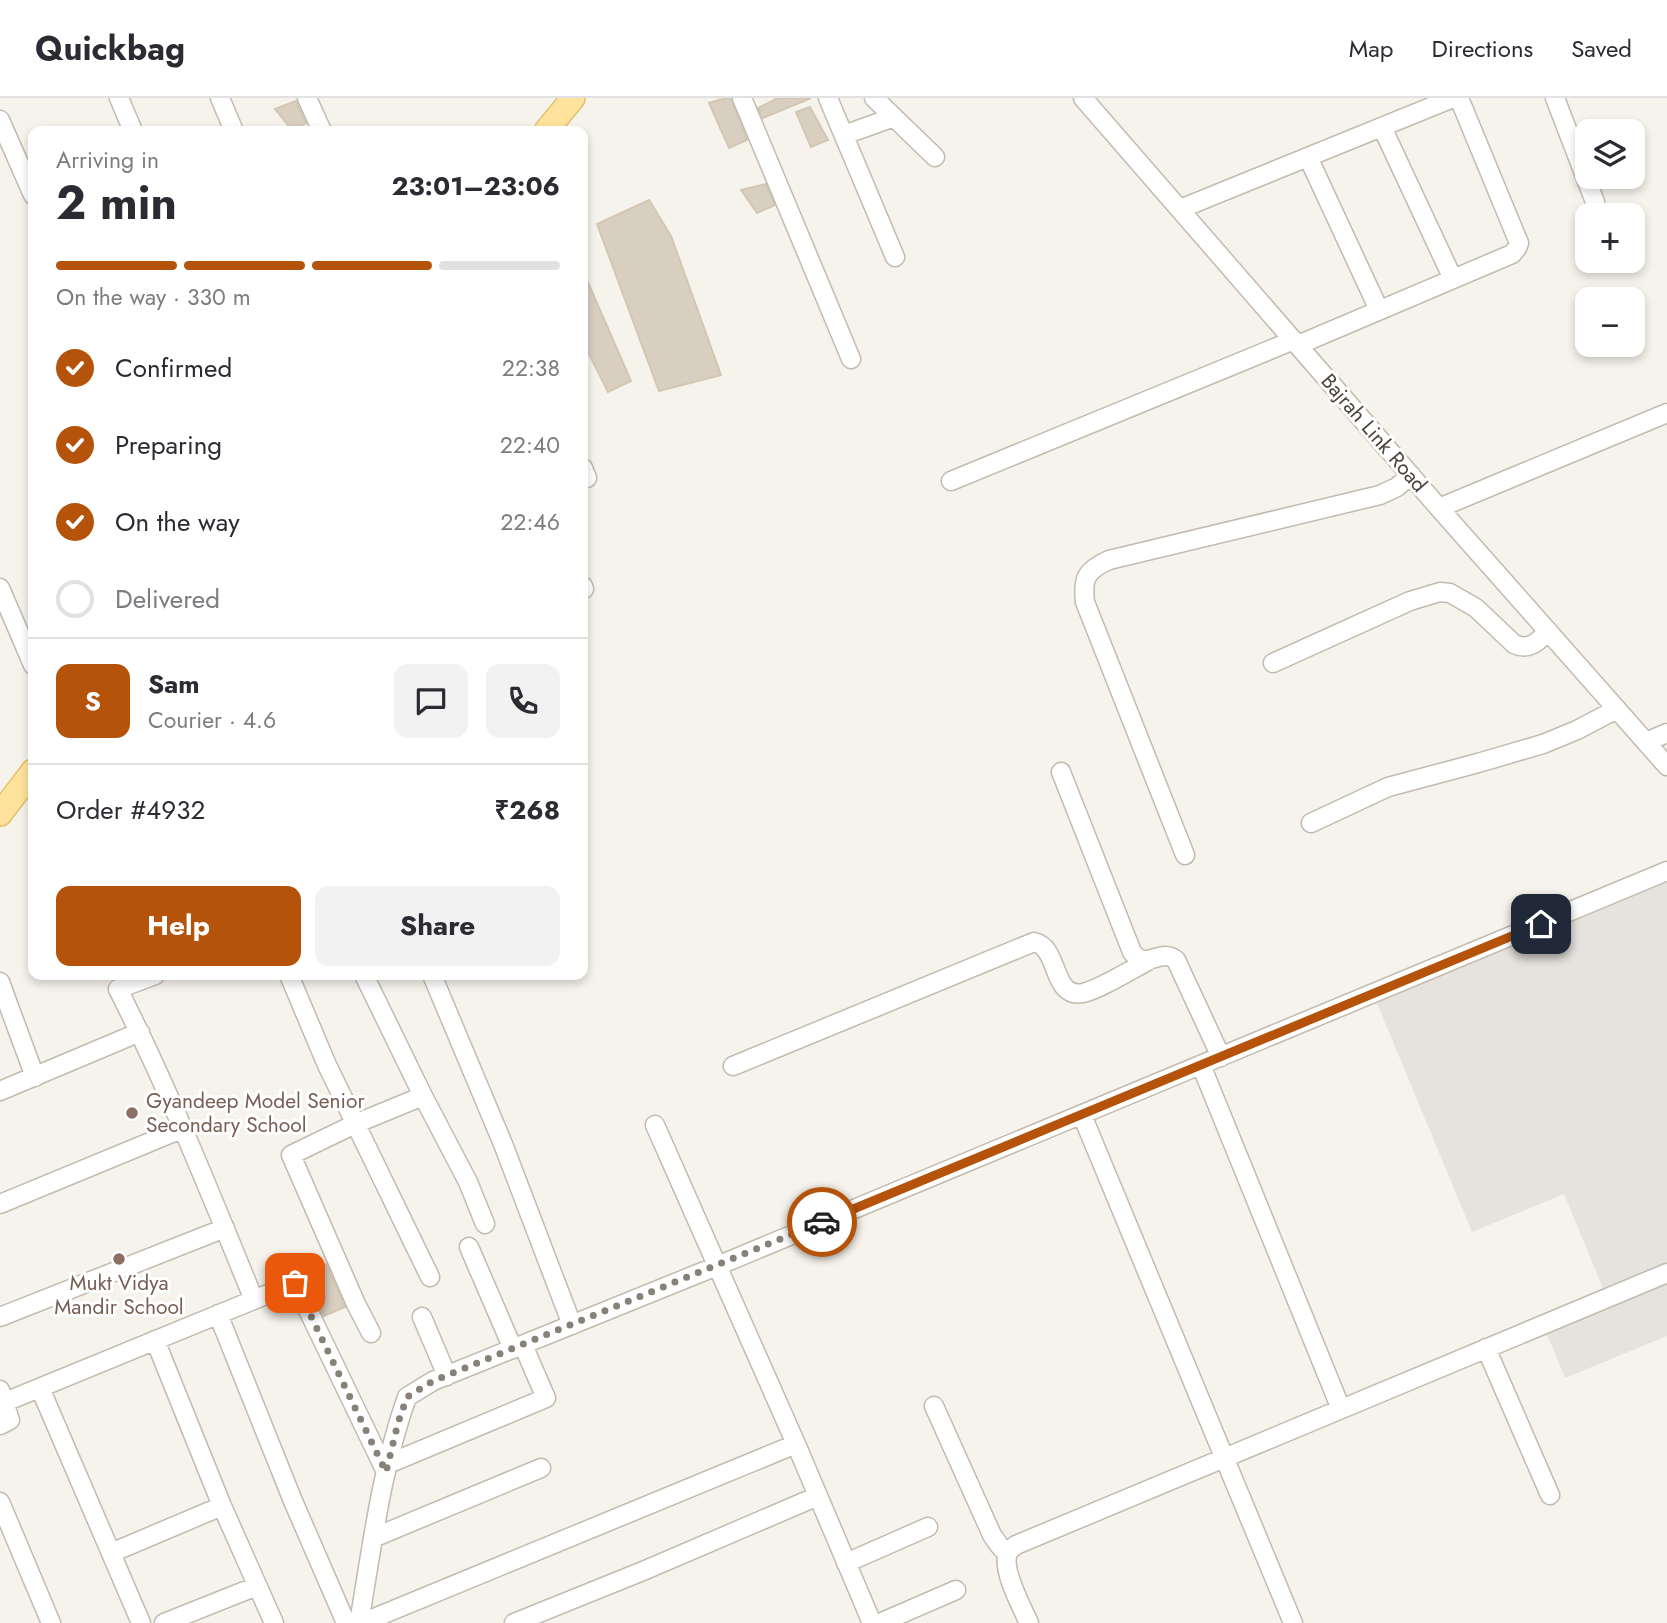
<!DOCTYPE html>
<html lang="en">
<head>
<meta charset="utf-8">
<style>
  :root { --surface:#fff; --page:#f2f2f3; --text:#2b2b33; --muted:#7c7c81; --line:#e1e1e2; --accent:#b45309 }
  body { margin:0; font-family:Jost,sans-serif; background:var(--page); color:var(--text); height:100vh; display:flex; flex-direction:column; font-size:26px; white-space:nowrap }
  * { box-sizing:border-box; margin:0 }
  p { font-size:23px; color:var(--muted) }
  .icon { flex:none; width:38px; height:38px; fill:none; stroke:currentColor; stroke-width:2; stroke-linecap:round; stroke-linejoin:round }
  .map { position:relative; flex:1; overflow:hidden }
  .side { position:absolute; left:28px; top:28px; width:560px; height:854px; display:flex; flex-direction:column; background:var(--surface); border-radius:14px; box-shadow:0 4px 10px #0003 }
  .side>* { flex:none }
  .buttons { position:absolute; left:1575px; top:21px; display:grid; gap:14px }
  .buttons a { display:grid; place-items:center; width:70px; height:70px; border-radius:14px; background:var(--surface); box-shadow:0 4px 10px #0003; font-size:35px }
  .pin { position:absolute; display:grid; place-items:center; width:60px; height:60px; color:#fff; margin:-30px; border-radius:14px; box-shadow:0 4px 10px #0006 }
  .courier { position:absolute; display:grid; place-items:center; width:70px; height:70px; margin:-35px; border:5px solid #b45309; border-radius:50%; background:#fff; color:#222; box-shadow:0 2px 9px #0007 }
  .headline em { font-style:normal; font-weight:700 }
  .headline div { display:flex; flex-direction:column-reverse }
  .headline { display:flex; align-items:center; justify-content:space-between; height:119px; padding:0 28px }
  h1 { font-size:46px; font-weight:700; line-height:52px }
  .bar { display:grid; grid-template-columns:repeat(4,1fr); gap:10px 7px; align-content:center; height:84px; padding:0 28px }
  .bar i { height:9px; border-radius:5px; background:var(--line) }
  .bar .on { background:var(--accent) }
  .bar p { grid-column:span 4 }
  .line { display:flex; align-items:center; gap:18px; padding:0 28px; border-top:2px solid var(--line) }
  .line div { flex:1 }
  .round { display:grid; place-items:center; flex:none; width:74px; height:74px; border-radius:14px; background:var(--page) }
  ol { padding:0 28px; list-style:none }
  li { display:flex; align-items:center; gap:21px; height:77px }
  li p { margin-inline-start:auto }
  li .icon { padding:7px; border-radius:50%; background:var(--accent); color:#fff; stroke-width:4 }
  li:last-child { color:var(--muted) }
  li i { width:38px; height:38px; border:4px solid var(--line); border-radius:50% }
  .cta { display:flex; gap:14px; margin-top:auto; padding:14px 28px }
  .cta a { flex:1; height:80px; border-radius:14px; background:var(--accent); color:#fff; font-size:28px; font-weight:700; line-height:80px; text-align:center }
  .cta a+a { background:var(--page); color:var(--text) }
  header { display:flex; align-items:center; gap:42px; box-sizing:border-box; height:98px; padding:0 35px; background:var(--surface); border-bottom:2px solid var(--line) }
  header strong { font-size:33px }
  nav { display:flex; gap:38px; margin-inline-start:auto; font-size:24px }
  .map>svg:first-child { display:block }
  .industrial { fill:#e6e2dd }
  .building { fill:#d8cfc1; stroke:#d3c7b4; stroke-width:2 }
  .lines { fill:none; stroke-linecap:round; stroke-linejoin:round }
  .minor-casing { stroke:#c2bbae; stroke-width:21 }
  .major-casing { stroke:#e6c16a; stroke-width:26 }
  .minor { stroke:#fff; stroke-width:18 }
  .major { stroke:#ffe39c; stroke-width:23 }
  .done { stroke:#878178; stroke-width:7; stroke-dasharray:0 12.6 }
  .route { stroke:#b45309; stroke-width:9 }
  .education-dot { fill:#8d6e63; stroke:#fff; stroke-width:2.5 }
  .labels { text-anchor:middle; dominant-baseline:central; stroke-width:6; stroke-linejoin:round; paint-order:stroke }
  .street-label { font-size:21px; fill:#4b4439; stroke:#fff }
  .education-label { font-size:21px; fill:#785e54; stroke:#fff; text-anchor:start }
</style>
</head>
<body>
<header>
<strong>Quickbag</strong>
<nav><a>Map</a><a>Directions</a><a>Saved</a></nav>
</header>
<div class="map">
<svg width="1667" height="1525" viewBox="0 0 1667 1525">
  <rect width="100%" height="100%" fill="#f6f3ec"/>
  <!-- industrial -->
  <path class="industrial" d="M1667,777V1238L1565,1280L1539,1217L1603,1190L1564,1096L1472,1134L1374,898Z"/>
  <!-- building -->
  <path class="building" d="M726,0H731L747,42L729,50L709,5Z
    M778,0H811L763,20L758,10Z
    M296,3L306,25L292,32L275,11Z
    M810,9L828,42L811,49L796,14Z
    M766,86L775,107L757,115L741,92Z
    M649,102L671,138L721,277L659,293L597,126Z
    M583,173L631,283L608,294L583,244Z
    M326,1166L345,1209L324,1218L303,1177Z"/>
  <g class="lines">
    <!-- minor casing -->
    <g class="minor-casing">
      <path id="minor" d="M119,0L133,33
        M220,0L234,33
        M307,0L322,33
        M742,0L851,261
        M828,0L895,159
        M874,0L935,59
        M1083,0L1439,410L1667,668
        M1555,0L1595,104
        M0,22L33,97
        M1382,29L1453,181
        M844,37L894,19
        M1308,59L1379,212
        M1180,111L1453,0
        M1298,247L1512,156L1517,150L1519,145L1459,0
        M583,370L587,380
        M951,383L1294,242
        M1439,410L1667,315
        M583,488L584,491
        M0,490L33,567
        M1273,565L1410,503L1440,494L1450,495L1476,510L1514,546C1529,553 1538,544 1548,533
        M1646,644L1667,635
        M1061,674L1132,854C1147,874 1159,849 1176,862L1221,959
        M1311,725L1388,689L1478,665L1543,646L1577,632L1617,611
        M1185,757L1085,504C1082,479 1087,472 1109,462L1380,397L1397,389L1411,377
        M155,877L118,891C169,992 211,1097 254,1202
        M289,877L327,967L430,1179
        M364,877L423,998L468,1084L485,1126
        M432,877L503,1046L572,1227
        M0,884L35,979
        M1201,967L1341,1311
        M733,968L1034,844C1060,849 1051,901 1083,895C1101,891 1130,872 1148,863
        M0,993L140,934
        M1082,1017L1293,1525
        M655,1027L796,1346L872,1525
        M0,1106L184,1030
        M469,1149L513,1251
        M218,1216L293,1403L346,1525
        M0,1219L225,1130
        M422,1219L447,1278
        M371,1235L356,1206L291,1057L355,1026L423,998
        M155,1242L222,1408L274,1525
        M1486,1250L1550,1397
        M40,1290L141,1525
        M0,1292L10,1322L0,1327
        M5,1304L295,1185L386,1374
        M934,1308L992,1437L999,1447L1007,1456
        M388,1366L546,1300L523,1247
        M0,1404L51,1525
        M373,1440L541,1370
        M111,1455L222,1408
        M846,1465L928,1429
        M164,1525L257,1488
        M359,1525C372,1449 381,1372 407,1299L433,1283L717,1168L1667,773
        M362,1525L796,1346
        M514,1525L643,1473L818,1398
        M880,1525L956,1492
        M1029,1525C1022,1509 1001,1472 1008,1455C1010,1451 1012,1450 1016,1447L1667,1175"/>
    </g>
    <!-- major casing -->
    <g class="major-casing">
      <path id="major" d="M546,33L573,0
        M0,716L33,673"/>
    </g>
    <!-- minor -->
    <use href="#minor" class="minor"/>
    <!-- major -->
    <use href="#major" class="major"/>
  </g>
  <g class="lines">
    <!-- done -->
    <path class="done" d="M295,1185L386,1374L398,1325L407,1299L433,1283L822,1124"/>
    <!-- route -->
    <path class="route" d="M822,1124L1541,826"/>
  </g>
  <!-- markers -->
  <g class="education-dot">
    <circle cx="132" cy="1015" r="7"/>
    <circle cx="119" cy="1161" r="7"/>
  </g>
  <g class="labels">
    <!-- street labels -->
    <g class="street-label">
      <text transform="translate(1374 335) rotate(49)">Bajrah Link Road</text>
    </g>
    <!-- education labels -->
    <g class="education-label">
      <text x="146" y="1003">Gyandeep Model Senior<tspan x="146" dy="24">Secondary School</tspan></text>
      <text x="119" y="1185" text-anchor="middle">Mukt Vidya<tspan x="119" dy="24">Mandir School</tspan></text>
    </g>
  </g>
</svg>
<div class="buttons">
<a><svg class="icon" aria-label="layers" viewBox="0 0 24 24"><path d="M12 4l9 5-9 5-9-5zM3 14l9 5 9-5"/></svg></a>
<a>+</a>
<a>−</a>
</div>
<div class="pin" style="left:295px;top:1185px;background:#ea580c"><svg class="icon" aria-label="bag" viewBox="0 0 24 24"><path d="M5 8h14l-1 12H6zM9 8a3 3 0 0 1 6 0"/></svg></div>
<div class="pin" style="left:1541px;top:826px;background:#1f2937"><svg class="icon" aria-label="home" viewBox="0 0 24 24"><path d="M3 11l9-7 9 7M6 9v11h12V9"/></svg></div>
<div class="courier" style="left:822px;top:1124px"><svg class="icon" aria-label="car" viewBox="0 0 24 24"><path d="M5 17H2v-5l4-1 3-4h7l3 4 3 1v5h-3M9 17h6M6 11h13"/><circle cx="7" cy="17" r="2"/><circle cx="17" cy="17" r="2"/></svg></div>
<section class="side">
<div class="headline"><div><h1>2 min</h1><p>Arriving in</p></div><em>23:01–23:06</em></div>
<div class="bar"><i class="on"></i><i class="on"></i><i class="on"></i><i></i><p>On the way · 330 m</p></div>
<ol>
<li><svg class="icon" aria-label="check" viewBox="0 0 24 24"><path d="M5 12l5 5 9-10"/></svg>Confirmed<p>22:38</p></li>
<li><svg class="icon" aria-label="check" viewBox="0 0 24 24"><path d="M5 12l5 5 9-10"/></svg>Preparing<p>22:40</p></li>
<li><svg class="icon" aria-label="check" viewBox="0 0 24 24"><path d="M5 12l5 5 9-10"/></svg>On the way<p>22:46</p></li>
<li><i></i>Delivered</li>
</ol>
<div class="line" style="height:126px"><b class="round" style="background:var(--accent);color:#fff">S</b><div><b>Sam</b><p>Courier · 4.6</p></div><a class="round"><svg class="icon" aria-label="chat" viewBox="0 0 24 24"><path d="M4 5h16v11H9l-5 4z"/></svg></a><a class="round"><svg class="icon" aria-label="phone" viewBox="0 0 24 24"><path d="M5 4h4l2 5-3 2q2 4 5 5l2-3 5 2v4C11 20 4 13 5 4z"/></svg></a></div>
<div class="line" style="height:91px"><div>Order #4932</div><b>₹268</b></div>
<div class="cta"><a>Help</a><a>Share</a></div>
</section>
</div>
</body>
</html>
